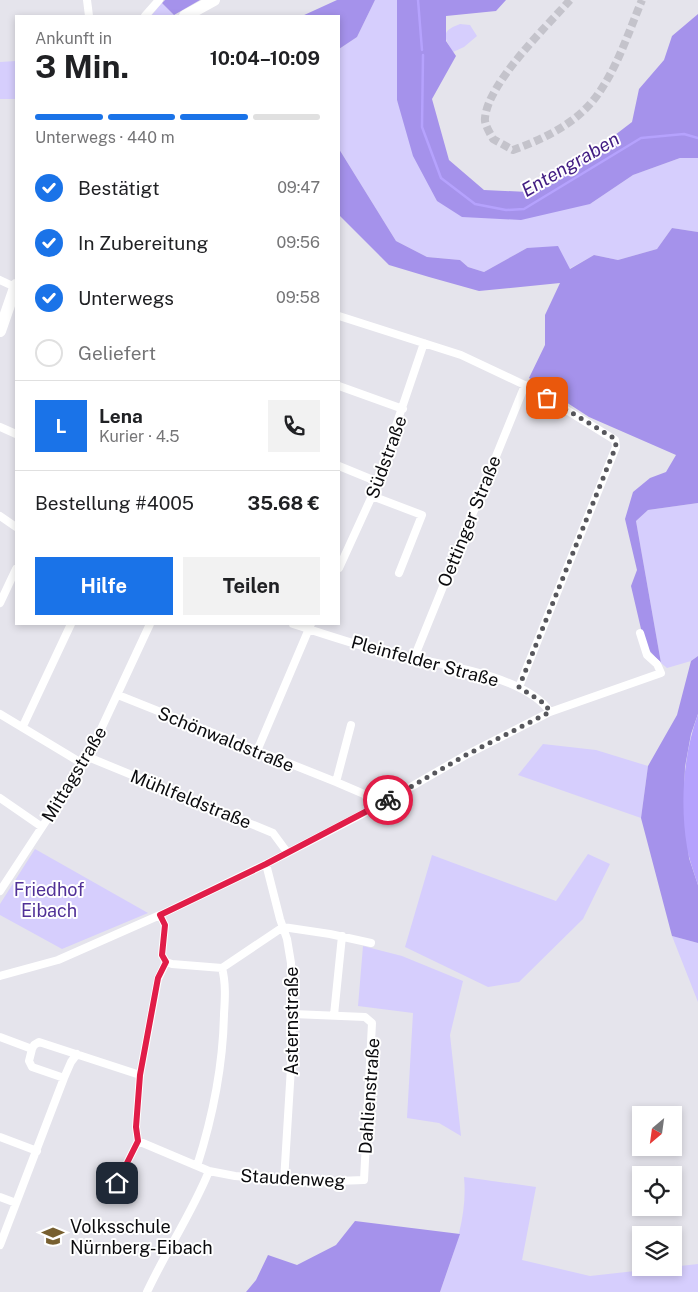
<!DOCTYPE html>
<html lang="de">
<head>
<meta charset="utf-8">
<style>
  :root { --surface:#fff; --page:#f2f2f2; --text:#202124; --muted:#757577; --line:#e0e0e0; --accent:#1a73e8 }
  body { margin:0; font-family:"Public Sans",sans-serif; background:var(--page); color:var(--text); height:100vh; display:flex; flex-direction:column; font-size:19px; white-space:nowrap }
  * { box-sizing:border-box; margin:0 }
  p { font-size:16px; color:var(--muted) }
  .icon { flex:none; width:28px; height:28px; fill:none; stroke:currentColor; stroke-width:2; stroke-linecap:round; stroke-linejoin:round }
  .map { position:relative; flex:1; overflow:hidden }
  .side { position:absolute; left:15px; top:15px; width:325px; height:610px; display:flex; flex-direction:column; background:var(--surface); border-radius:0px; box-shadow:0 2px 8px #0003 }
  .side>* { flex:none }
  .needle { width:32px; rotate:209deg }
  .tools { position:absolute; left:632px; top:1106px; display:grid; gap:10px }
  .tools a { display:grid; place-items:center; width:50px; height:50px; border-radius:0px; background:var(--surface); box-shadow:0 2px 8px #0003; font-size:25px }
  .pin { position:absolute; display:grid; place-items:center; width:42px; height:42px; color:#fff; margin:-21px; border-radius:10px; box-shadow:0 2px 8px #0006 }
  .courier { position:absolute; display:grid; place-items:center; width:50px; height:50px; margin:-25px; border:4px solid #e11d48; border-radius:50%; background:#fff; color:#222; box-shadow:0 1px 6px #0007 }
  .headline em { font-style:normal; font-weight:700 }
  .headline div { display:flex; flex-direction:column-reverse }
  .headline { display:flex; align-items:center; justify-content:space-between; height:85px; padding:0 20px }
  h1 { font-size:32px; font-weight:700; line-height:38px }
  .bar { display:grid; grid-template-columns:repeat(4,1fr); gap:8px 5px; align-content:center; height:60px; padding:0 20px }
  .bar i { height:6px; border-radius:4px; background:var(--line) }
  .bar .selected { background:var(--accent) }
  .bar p { grid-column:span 4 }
  .line { display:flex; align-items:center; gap:12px; padding:0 20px; border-top:1px solid var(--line) }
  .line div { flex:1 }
  .round { display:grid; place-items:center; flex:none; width:52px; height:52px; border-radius:0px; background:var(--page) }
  ol { padding:0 20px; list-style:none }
  li { display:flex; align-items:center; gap:15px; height:55px }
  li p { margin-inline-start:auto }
  li .icon { padding:5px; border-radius:50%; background:var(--accent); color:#fff; stroke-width:4 }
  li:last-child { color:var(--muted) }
  li i { width:28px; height:28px; border:2px solid var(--line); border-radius:50% }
  .cta { display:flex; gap:10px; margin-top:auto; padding:10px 20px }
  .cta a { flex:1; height:58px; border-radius:0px; background:var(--accent); color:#fff; font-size:20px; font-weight:700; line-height:58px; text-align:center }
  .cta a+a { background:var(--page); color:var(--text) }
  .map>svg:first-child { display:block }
  .green { fill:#d6cefd }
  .forest { fill:#a592eb }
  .water { fill:#b5a2fd }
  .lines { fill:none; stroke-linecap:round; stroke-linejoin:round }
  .stream { stroke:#b5a2fd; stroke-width:2.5 }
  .minor-tunnel { stroke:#c4c3cb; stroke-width:8; stroke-dasharray:8 4; stroke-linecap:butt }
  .minor { stroke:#fff; stroke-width:8 }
  .primary { stroke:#fff; stroke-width:12 }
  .done { stroke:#57575c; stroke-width:5; stroke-dasharray:0 9 }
  .route { stroke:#e11d48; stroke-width:6 }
  .labels { text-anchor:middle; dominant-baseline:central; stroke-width:4; stroke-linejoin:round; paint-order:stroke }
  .street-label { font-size:18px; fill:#0b0b0e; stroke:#fff }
  .park-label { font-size:18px; fill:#513197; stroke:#fff }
  .poi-label { font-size:18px; fill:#0b0b0e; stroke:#fff; text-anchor:start }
  .water-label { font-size:19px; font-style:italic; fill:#411c82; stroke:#fff }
</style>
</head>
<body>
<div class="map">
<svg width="698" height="1292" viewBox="0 0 698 1292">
  <rect width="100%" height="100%" fill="#e5e4ec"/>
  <!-- green -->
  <path class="green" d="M375,0H397V100L437,201L590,204L633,175L680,158H698V232L672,228L657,249L618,260L594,255L569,269L527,248L484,272L468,267L460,260L427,257L396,241L339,149V49L357,37Z
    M162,3L174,15L151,16Z
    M460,24L470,25L477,36L464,47L453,52C443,36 441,31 460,24Z
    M16,61V99H0V62Z
    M698,503V656L691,661L667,668L661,663L636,521L648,510Z
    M543,744L596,750L648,766L641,818L518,775Z
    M35,849L148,913L62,949L0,915V904Z
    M588,854L610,864L583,919L519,982L488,987L405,947L432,855L556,901Z
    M672,936L698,943V1002Z
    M363,946L402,956L463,981L450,1035L461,1136L439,1123L407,1118L413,1013L358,1006Z
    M464,1177L536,1187L522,1260L590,1276L698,1264V1292H440C453,1255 468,1217 464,1177Z"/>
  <!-- forest -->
  <path class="forest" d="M165,0H200L174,15L162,3Z
    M337,0H375L357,37L339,49V16H302Z
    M397,0H506L496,11L446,16V41L456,56L432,99L449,160L484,190L528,192L564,174L632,122L639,89L664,60L672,36L698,14V158H680L633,175L590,204L521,220L462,217L437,201L413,156L397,100Z
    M339,149L396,241L427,257L460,260L468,267L484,272L527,248L558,246L570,269L594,255L618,260L657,249L672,228L698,232V503L648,510L636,521L661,663L645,646L631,586L637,570L625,519L633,492L650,478L666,472L676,455L589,417L529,378L545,345V315L560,283L479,291L429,277L389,265L339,215Z
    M698,656V714L691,734L685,767L684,796L689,858L698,885V943L672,936L641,818L648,766L677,715L691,661Z
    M355,1221L460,1234L440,1292H246L256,1280L268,1255L297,1265L336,1245Z"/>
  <!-- water -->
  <path class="water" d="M698,714V885C694,872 689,860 687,847C680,804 683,755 698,714Z"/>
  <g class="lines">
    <!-- stream -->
    <path class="stream" d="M418,0L422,50
      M423,55L422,127L441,178L475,204L506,210L524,209L641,138L684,134L698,138"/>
    <!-- minor-tunnel -->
    <path class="minor-tunnel" d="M570,0C546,27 488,83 485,118C484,124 490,133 493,139L513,150C544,139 579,122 598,94C618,66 629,31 642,0"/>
    <!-- minor -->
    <path class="minor" d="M87,0L89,16
      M145,16L159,0
      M0,280L15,287
      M339,316L461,355L531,388L615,440L616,447L519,687
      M339,386L403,409
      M0,427L16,434
      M339,466L378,482
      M372,496L422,515L399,573
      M0,516L16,527
      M339,568L372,496L424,343
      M0,603L16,569
      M293,624C324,634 356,645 388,653C431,663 525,674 550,712
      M414,658L525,385
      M118,695L336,782L364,794L376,807
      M0,714L83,764
      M23,726L71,624
      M257,751L311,624
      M88,757L273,833L287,852
      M336,782L351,725
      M0,798L42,827
      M266,864L280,919L287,939L291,963L292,1051L284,1181
      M0,891L88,757L150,624
      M160,915L165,925L162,955L166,962
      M166,962L172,964L222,968L283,927L330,934L371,943
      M0,976L58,960L160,915L266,864L376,807L466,755L550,712L661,673L657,664L647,655L640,633
      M334,1015L342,936
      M0,1037L32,1049L34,1045L39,1042L140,1075
      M32,1049L29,1061L32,1067L64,1078
      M0,1137L37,1151
      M138,1141L209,1171L235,1176L311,1182L364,1180L372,1023L365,1017L293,1014
      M197,1166C213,1116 223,1066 224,1014C225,999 226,983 222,968
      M0,1197L16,1203
      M110,1197L138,1141L136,1127L140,1075L158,979L166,962
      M0,1245L64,1078L71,1062L77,1054
      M147,1292C166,1251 192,1213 209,1171"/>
    <!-- primary -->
    <path class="primary" d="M185,16L214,0
      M0,331L16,285"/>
  </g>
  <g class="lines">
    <!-- done -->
    <path class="done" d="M388,800L466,755L550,712L545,704L519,687L616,446L615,440L612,437L547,398"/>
    <!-- route -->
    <path class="route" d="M117,1183L138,1141L136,1127L140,1075L158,978L166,962L162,955L165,925L160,915L266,864L388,800"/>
  </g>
  <!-- icons -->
  <defs>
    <g id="school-bare" transform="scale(1.725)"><path d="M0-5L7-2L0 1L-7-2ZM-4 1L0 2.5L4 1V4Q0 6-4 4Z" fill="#775f30" stroke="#fff" stroke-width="2.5" paint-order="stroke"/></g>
  </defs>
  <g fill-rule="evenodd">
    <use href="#school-bare" x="53" y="1236"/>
  </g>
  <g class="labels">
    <!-- street labels -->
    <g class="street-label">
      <text transform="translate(386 457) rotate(-70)">Südstraße</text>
      <text transform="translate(469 521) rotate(-68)">Oettinger Straße</text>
      <text transform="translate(425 661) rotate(15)">Pleinfelder Straße</text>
      <text transform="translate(226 739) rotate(22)">Schönwaldstraße</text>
      <text transform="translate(74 774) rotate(-59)">Mittagstraße</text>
      <text transform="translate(191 799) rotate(22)">Mühlfeldstraße</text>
      <text transform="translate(291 1021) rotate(-90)">Asternstraße</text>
      <text transform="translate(369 1096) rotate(-86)">Dahlienstraße</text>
      <text transform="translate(293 1178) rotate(3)">Staudenweg</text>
    </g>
    <!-- park labels -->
    <g class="park-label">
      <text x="49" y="889">Friedhof<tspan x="49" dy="21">Eibach</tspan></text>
    </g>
    <!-- poi labels -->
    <g class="poi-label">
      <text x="70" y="1226">Volksschule<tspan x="70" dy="21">Nürnberg-Eibach</tspan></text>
    </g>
    <!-- water labels -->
    <g class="water-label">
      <text transform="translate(570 164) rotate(-30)">Entengraben</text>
    </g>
  </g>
</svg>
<div class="tools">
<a><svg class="needle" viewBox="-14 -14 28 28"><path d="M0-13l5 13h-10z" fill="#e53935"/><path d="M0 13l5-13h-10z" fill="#757577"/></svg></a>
<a><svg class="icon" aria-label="locate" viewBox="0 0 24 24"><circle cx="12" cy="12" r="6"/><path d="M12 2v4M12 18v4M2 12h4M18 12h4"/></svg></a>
<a><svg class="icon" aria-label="layers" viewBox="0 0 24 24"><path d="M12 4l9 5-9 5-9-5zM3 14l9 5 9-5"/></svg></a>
</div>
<div class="pin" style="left:547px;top:398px;background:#ea580c"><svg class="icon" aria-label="bag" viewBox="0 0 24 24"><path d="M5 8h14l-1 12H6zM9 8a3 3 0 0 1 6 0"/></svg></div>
<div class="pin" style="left:117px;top:1183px;background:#1f2937"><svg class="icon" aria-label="home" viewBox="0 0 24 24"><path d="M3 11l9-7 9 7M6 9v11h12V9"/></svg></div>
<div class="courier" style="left:388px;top:800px"><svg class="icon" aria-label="bike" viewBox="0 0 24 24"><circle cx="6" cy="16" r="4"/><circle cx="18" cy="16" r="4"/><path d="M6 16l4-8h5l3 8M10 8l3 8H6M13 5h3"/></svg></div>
<section class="side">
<div class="headline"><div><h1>3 Min.</h1><p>Ankunft in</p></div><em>10:04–10:09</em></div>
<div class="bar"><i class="selected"></i><i class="selected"></i><i class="selected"></i><i></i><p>Unterwegs · 440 m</p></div>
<ol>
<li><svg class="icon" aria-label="check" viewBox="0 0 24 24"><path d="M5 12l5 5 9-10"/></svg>Bestätigt<p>09:47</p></li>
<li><svg class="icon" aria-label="check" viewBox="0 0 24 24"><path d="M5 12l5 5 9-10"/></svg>In Zubereitung<p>09:56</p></li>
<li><svg class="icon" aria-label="check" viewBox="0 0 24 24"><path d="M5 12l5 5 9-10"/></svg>Unterwegs<p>09:58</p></li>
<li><i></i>Geliefert</li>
</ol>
<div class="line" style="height:90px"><b class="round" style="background:var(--accent);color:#fff">L</b><div><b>Lena</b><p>Kurier · 4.5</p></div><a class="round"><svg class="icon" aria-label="phone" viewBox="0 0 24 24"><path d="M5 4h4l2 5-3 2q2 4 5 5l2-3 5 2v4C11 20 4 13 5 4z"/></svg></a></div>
<div class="line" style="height:65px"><div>Bestellung #4005</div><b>35.68 €</b></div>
<div class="cta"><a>Hilfe</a><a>Teilen</a></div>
</section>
</div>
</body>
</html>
